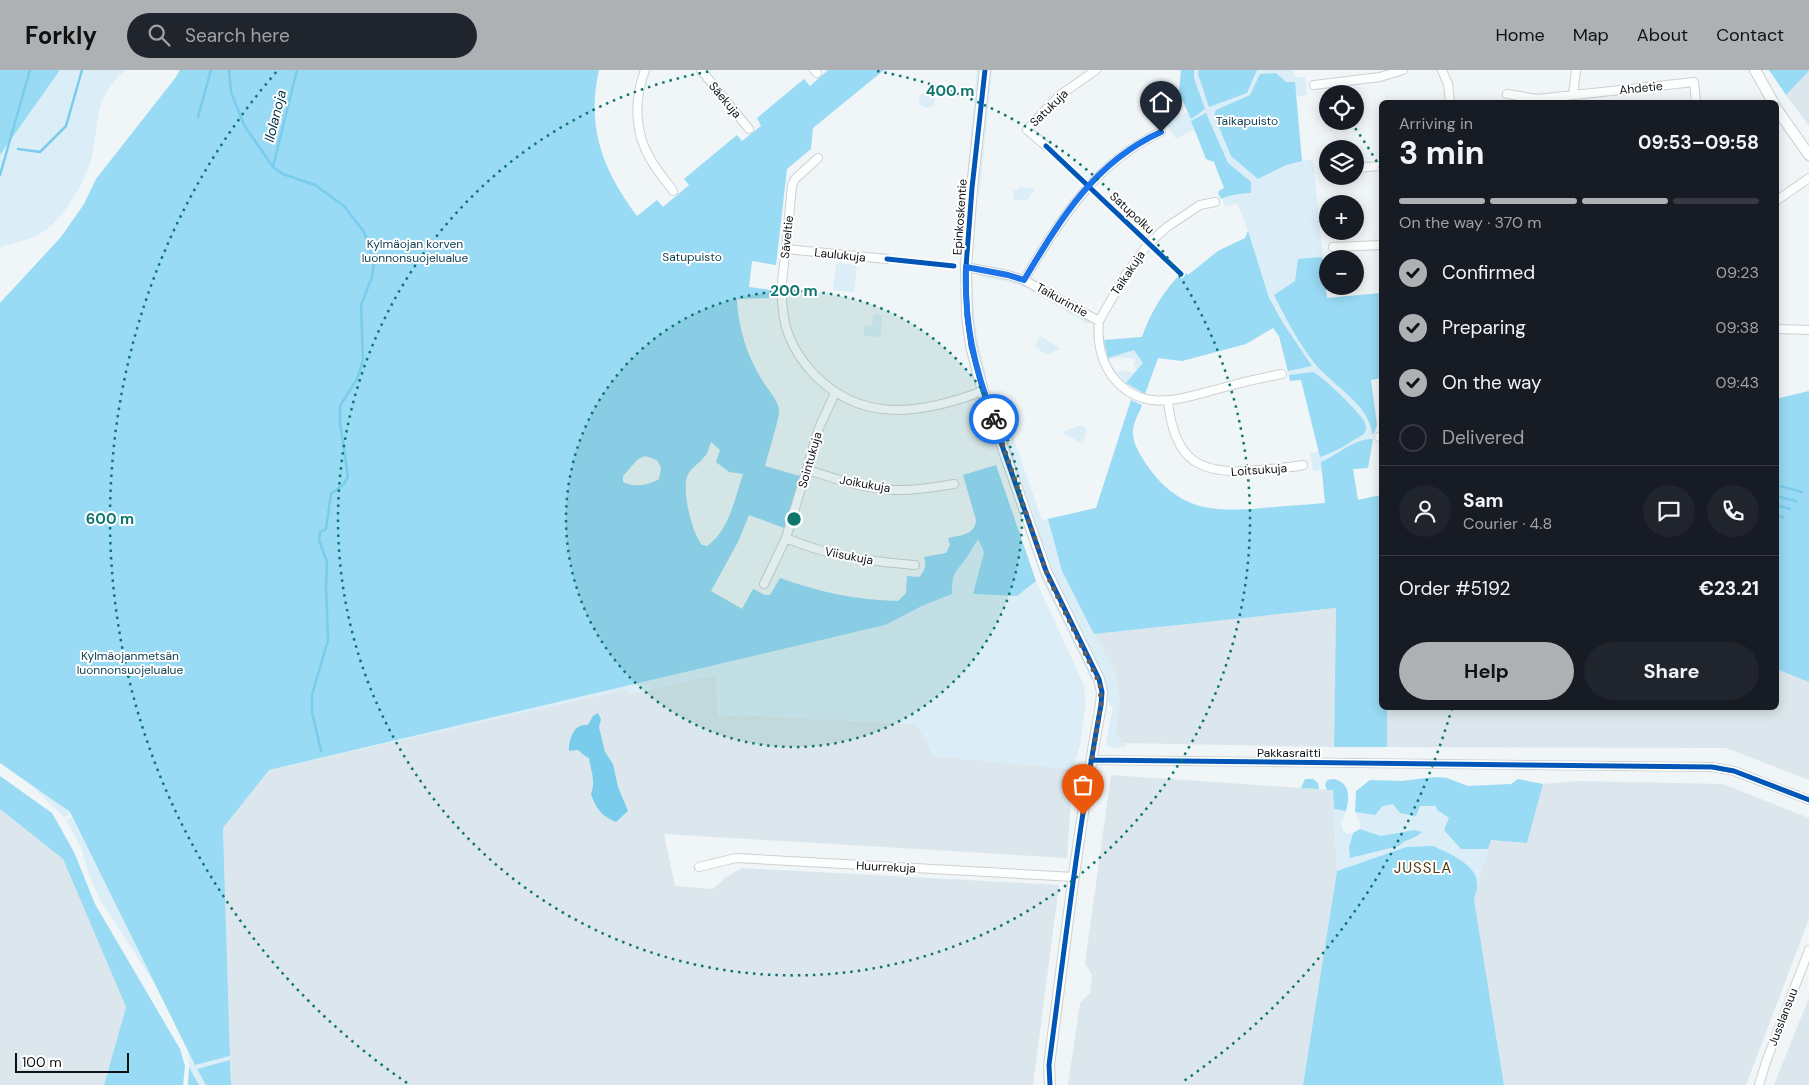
<!DOCTYPE html>
<html lang="en">
<head>
<meta charset="utf-8">
<style>
  :root { --surface:#171b24; --page:#20242c; --text:#f1f3f6; --muted:#9ea1a6; --line:#363941; --accent:#aeb1b4 }
  body { margin:0; font-family:"DM Sans",sans-serif; background:var(--page); color:var(--text); height:100vh; display:flex; flex-direction:column; font-size:19px; white-space:nowrap }
  * { box-sizing:border-box; margin:0 }
  p { font-size:16px; color:var(--muted) }
  .icon { flex:none; width:28px; height:28px; fill:none; stroke:currentColor; stroke-width:2; stroke-linecap:round; stroke-linejoin:round }
  .map { position:relative; flex:1; overflow:hidden }
  .panel { position:absolute; left:1379px; top:30px; width:400px; height:610px; display:flex; flex-direction:column; background:var(--surface); border-radius:8px; box-shadow:0 2px 12px #0003 }
  .panel>* { flex:none }
  .controls { position:absolute; left:1319px; top:15px; display:grid; gap:10px }
  .controls a { display:grid; place-items:center; width:45px; height:45px; border-radius:50%; background:var(--surface); box-shadow:0 2px 12px #0003; font-size:25px }
  .scale { position:absolute; left:15px; bottom:12px; width:114px; box-sizing:border-box; padding-left:5px; border:2px solid #0e1113; border-top:0; font-size:14px; line-height:18px; white-space:nowrap; color:#0e1113; -webkit-text-stroke:4px #fff; paint-order:stroke }
  .pin { position:absolute; display:grid; place-items:center; width:42px; height:42px; color:#fff; margin:-51px -21px; border-radius:50% 50% 50% 0; rotate:-45deg; box-shadow:0 0 5px #0007 }
  .pin .icon { rotate:45deg }
  .courier { position:absolute; display:grid; place-items:center; width:50px; height:50px; margin:-25px; border:4px solid #1a73e8; border-radius:50%; background:#fff; color:#222; box-shadow:0 1px 6px #0007 }
  .overview em { font-style:normal; font-weight:700 }
  .overview div { display:flex; flex-direction:column-reverse }
  .overview { display:flex; align-items:center; justify-content:space-between; height:85px; padding:0 20px }
  h1 { font-size:32px; font-weight:700; line-height:38px }
  .bar { display:grid; grid-template-columns:repeat(4,1fr); gap:8px 5px; align-content:center; height:60px; padding:0 20px }
  .bar i { height:6px; border-radius:4px; background:var(--line) }
  .bar .selected { background:var(--accent) }
  .bar p { grid-column:span 4 }
  .line { display:flex; align-items:center; gap:12px; padding:0 20px; border-top:1px solid var(--line) }
  .line div { flex:1 }
  .round { display:grid; place-items:center; flex:none; width:52px; height:52px; border-radius:26px; background:var(--page) }
  ol { padding:0 20px; list-style:none }
  li { display:flex; align-items:center; gap:15px; height:55px }
  li p { margin-inline-start:auto }
  li .icon { padding:5px; border-radius:50%; background:var(--accent); color:#111; stroke-width:4 }
  li:last-child { color:var(--muted) }
  li i { width:28px; height:28px; border:2px solid var(--line); border-radius:50% }
  .action { display:flex; gap:10px; margin-top:auto; padding:10px 20px }
  .action a { flex:1; height:58px; border-radius:30px; background:var(--accent); color:#111; font-size:20px; font-weight:700; line-height:58px; text-align:center }
  .action a+a { background:var(--page); color:var(--text) }
  header { display:flex; align-items:center; gap:30px; box-sizing:border-box; height:70px; padding:0 25px; background:var(--accent); color:#111 }
  header strong { font-size:24px }
  nav { display:flex; gap:28px; margin-inline-start:auto; font-size:18px }
  .search { width:350px; height:45px; background:var(--page); display:flex; align-items:center; gap:12px; box-sizing:border-box; padding:0 18px; border-radius:28px; color:var(--muted); font-size:19px }
  .map>svg:first-child { display:block }
  .built { fill:#dbe7ec }
  .green { fill:#dbeef7 }
  .forest { fill:#99daf4; fill-rule:evenodd }
  .water { fill:#7accec }
  .lines { fill:none; stroke-linecap:round; stroke-linejoin:round }
  .stream { stroke:#7accec; stroke-width:2.5 }
  .street-casing { stroke:#cdd1d2; stroke-width:10 }
  .secondary-casing { stroke:#cdd1d2; stroke-width:12 }
  .street { stroke:#fdfefe; stroke-width:8 }
  .secondary { stroke:#fdfefe; stroke-width:10 }
  .cycleway-casing { stroke:#fff; stroke-width:8 }
  .cycleway { stroke:#0057b8; stroke-width:5 }
  .done { stroke:#5d6163; stroke-width:5; stroke-dasharray:0 9 }
  .route { stroke:#1a73e8; stroke-width:6 }
  .ring { fill:none; stroke:#0f766e; stroke-width:2.5; stroke-dasharray:2.5 5 }
  .labels { text-anchor:middle; dominant-baseline:central; stroke-width:4; stroke-linejoin:round; paint-order:stroke }
  .street-label { font-size:12px; fill:#0e1113; stroke:#fff }
  .park-label { font-size:12px; fill:#0b3e50; stroke:#fff }
  .water-label { font-size:14px; font-style:italic; fill:#003446; stroke:#fff }
  .quarter-label { font-size:15px; letter-spacing:1px; fill:#4d3a14; stroke:#fff }
  .centre { fill:#0f766e; stroke:#fff; stroke-width:2.5 }
  .ring-label { font-size:15px; text-anchor:middle; font-weight:bold; fill:#0f766e; stroke:#fff; stroke-width:4; stroke-linejoin:round; paint-order:stroke }
</style>
</head>
<body>
<header>
<strong>Forkly</strong>
<div class="search"><svg class="icon" aria-label="search" viewBox="0 0 24 24"><circle cx="10" cy="10" r="6"/><path d="M15 15l6 6"/></svg>Search here</div>
<nav><a>Home</a><a>Map</a><a>About</a><a>Contact</a></nav>
</header>
<div class="map">
<svg width="1809" height="1015" viewBox="0 0 1809 1015">
  <rect width="100%" height="100%" fill="#f0f5f7"/>
  <!-- built -->
  <path class="built" d="M1809,1V56L1786,25Z
    M1336,538L1334,677L1122,673L1115,662L1120,634L1116,605L1094,564Z
    M1776,599L1809,612V710L1726,678L1387,677V638H1776Z
    M716,605L718,647L740,645L917,654L934,686L1073,699L1067,788L664,764L675,816L713,819L726,807L742,798L1059,815L1033,1015H231L223,758L269,700L627,619L628,624Z
    M1111,705L1333,720L1337,801L1303,1015H1068L1080,933L1090,923L1092,905L1085,893Z
    M1578,711L1723,714L1809,748V849L1746,1015H1504L1474,828L1490,770L1527,773L1543,714Z
    M0,739L63,789L126,937L104,1015H0Z
    M1809,928V1015H1774L1775,1012Z"/>
  <!-- green -->
  <path class="green" d="M60,0H125C93,30 100,47 92,86C87,109 63,150 43,162C30,170 15,173 0,177V85Z
    M977,0H980L962,180L960,178Z
    M988,0H992L979,130L977,116Z
    M1181,0H1294L1295,7H1305L1307,25L1295,26L1302,90H1313L1327,228L1381,223V308L1371,310L1377,355L1370,378L1368,398L1353,399L1358,431L1063,501L1116,605L1120,634L1115,661L1122,673H1125V677L1111,678L1106,674L1113,636L1109,635L1106,614L1050,500L998,349H1007L1042,450L1096,438L1131,330L1142,335C1139,343 1132,355 1133,364C1133,376 1144,391 1151,401C1183,442 1216,442 1264,438C1284,436 1304,435 1325,433L1322,400L1313,401L1310,384L1319,381L1301,310L1290,311L1279,266L1273,258L1246,274L1182,291L1158,288L1145,324L1126,313L1116,303L1122,300L1133,303L1136,300L1135,296L1133,294L1135,289L1119,287L1107,290L1103,279L1102,270L1142,267C1151,241 1164,221 1183,201L1188,205L1218,181L1245,168L1248,161L1237,133L1225,137L1219,121L1224,118L1214,92L1206,89L1195,59L1176,69L1166,52L1187,42L1179,22Z
    M919 30a8 8 0 1 1 16 0a8 8 0 1 1-16 0Z
    M1019,117L1032,118L1034,120L1026,131L1013,129L1014,120H1018Z
    M836,193L857,195L854,222L833,220Z
    M979,204L1021,213L1045,225L1091,251L1088,254L1027,218L1006,211L981,207Z
    M971,215L973,217C973,247 977,274 986,303L983,305C976,275 970,246 971,215Z
    M873,245H882L881,267L864,266V255L872,256Z
    M963,266L975,307L972,309Z
    M1040,266L1061,279L1046,285L1035,276Z
    M986,341L1094,610L1092,611L1041,507L985,344Z
    M1082,355L1087,360L1083,374L1061,362Z
    M978,468L984,482L973,524L1017,526L1036,511L1084,615L1086,634L1080,675L1073,699L934,686L917,654L740,645L718,647L716,605L628,624L627,619L269,700L885,555L922,536L952,524V511L954,501L967,487Z
    M30,714L69,742L70,744L64,747Z
    M1393,734L1436,736L1437,740L1449,748L1461,779H1488L1478,815L1475,806L1406,777L1337,801L1334,739L1346,741L1341,753L1343,761L1348,764L1353,763L1349,777L1350,788L1399,776C1406,769 1415,769 1421,762L1414,760L1381,766L1360,759L1359,751L1355,742L1375,745L1383,736Z
    M72,747L155,914L100,830L89,805L81,778L66,750Z
    M188,981L195,995L230,986V990L197,999L206,1015H199L189,997Z"/>
  <!-- forest -->
  <path class="forest" d="M0,0H60L0,85Z
    M180,0H599C586,57 603,101 637,146L657,130L663,137L689,115L684,109L737,65L742,71L761,56L757,48L804,9L810,16L828,0H884L813,58L811,79L787,99L776,195L752,191L749,217L773,220L774,228L737,229C738,258 747,285 762,310C767,319 778,329 779,340C780,347 767,387 765,396L800,406L784,458L749,445L738,472L711,521L742,539L753,519L765,525H770L780,508C819,522 856,530 898,531L906,523L907,506L919,507C925,501 927,495 924,487L946,483L950,475L948,468C961,465 975,465 976,450L963,405L996,395L1036,511L1017,526L973,524L984,482L978,469C974,475 971,481 967,487C955,504 952,501 952,524L922,536L885,555L269,700L223,758L230,986L195,995L70,742L0,693V233L61,167L84,134L96,109L176,7ZM711,372L720,380L716,392L729,402L743,404C735,428 729,461 707,476L702,475C692,463 682,422 687,407C690,398 699,394 705,386C708,383 709,376 711,372ZM645,386L657,390L661,398L659,409C649,415 635,418 623,412V406L638,389Z
    M1181,0H1194V8L1205,39L1191,49L1179,22Z
    M1199,0H1257L1247,23L1209,37L1198,4Z
    M1769,0H1808L1809,1L1786,25Z
    M1276,3L1286,12H1295L1302,91L1286,95L1258,109L1231,86L1214,45L1216,40L1250,25L1260,4Z
    M1206,43L1228,93L1251,112V123C1244,123 1228,125 1221,129L1218,123L1219,121L1224,118L1214,92L1206,89L1191,51Z
    M1248,161L1269,228L1283,253L1312,296L1288,301L1279,266L1273,258L1246,274L1182,291L1158,288L1145,324L1126,313L1143,293L1134,280L1108,288L1104,270L1142,267C1151,241 1164,221 1183,201L1188,205L1218,181L1245,168Z
    M1322,187L1327,228L1381,223V308L1371,310L1377,355L1374,364L1372,363C1369,335 1334,316 1316,295C1299,274 1286,249 1274,225L1295,211L1298,189Z
    M1313,302C1321,305 1362,344 1365,353C1367,357 1366,360 1364,364C1350,372 1336,382 1320,387L1301,310L1290,311L1289,305Z
    M1809,321V612L1776,599V329Z
    M1131,330L1142,335C1139,343 1132,355 1133,364C1133,376 1144,391 1151,401C1183,442 1216,442 1264,438C1284,436 1304,435 1325,433L1321,392C1338,385 1354,368 1373,369L1368,398L1353,399L1358,430L1381,425V638H1387V677H1334L1336,538L1094,564L1062,501L1048,449L1096,438Z
    M0,706L52,743L74,782L95,834L180,979L185,996L183,1015H104L126,937L63,789L0,739Z
    M1435,707L1447,708L1468,716L1511,714L1518,709L1543,714L1527,773L1491,770L1488,779H1461L1444,760L1449,748L1437,740L1436,736H1420L1416,746L1400,743L1393,734L1383,736L1375,745L1355,742L1356,721L1370,710L1401,711Z
    M1305,709H1313L1318,713L1319,719L1301,718Z
    M1334,709C1350,713 1350,727 1346,741L1334,739L1333,720H1327L1325,715L1327,710Z
    M1360,759L1381,766L1414,760L1422,762C1415,769 1406,769 1399,776L1350,788L1349,777L1353,763Z
    M1433,776C1448,783 1480,795 1477,817C1477,821 1475,825 1474,829L1504,1015H1303L1337,801L1406,777Z
    M230,990L231,1015H206L197,999Z
    M189,997L199,1015H188Z"/>
  <!-- water -->
  <path class="water" d="M598,643L601,649L599,657L605,682L613,694L618,717L628,741L616,752C601,746 596,738 591,724C596,711 591,702 589,688L585,686L578,680L569,681C568,674 572,659 580,656C582,655 585,655 588,655L593,646Z"/>
  <g class="lines">
    <!-- stream -->
    <path class="stream" d="M229,0L231,22L244,55L273,97L283,104L315,115L344,136L364,162L374,192L372,207L361,235L363,290L357,309L340,336V353L348,407L343,415L331,424L326,459L320,462L319,470L327,492L326,517L328,570L312,625V642L321,681
      M198,47L211,0
      M18,79L40,82L66,56L82,0
      M273,97L297,0
      M0,105L30,0
      M1776,415L1802,422
      M1776,426L1796,431
      M1776,435L1790,439
      M1776,446L1783,447
      M1776,457H1778"/>
    <!-- street casing -->
    <g class="street-casing">
      <path id="street" d="M645,0C634,29 634,63 651,90C657,101 666,111 673,121
        M701,0L749,59
        M814,0L817,3
        M1442,0L1448,14L1450,32
        M1314,15L1380,7L1403,0
        M1507,24L1537,29L1694,12L1696,32
        M1573,25L1576,0
        M1046,76L1027,60L1031,55L1060,25L1096,0
        M818,88L795,109L792,115C790,137 788,158 786,180C783,200 780,220 783,240C785,264 796,284 811,301C860,355 922,344 983,321
        M1324,97L1328,99
        M1355,98L1381,96
        M1776,131L1809,108
        M1333,177L1381,175
        M786,179L887,189
        M966,197L1008,205L1024,210L1099,251C1097,271 1100,289 1112,306C1141,344 1180,329 1218,319C1239,313 1260,308 1282,304
        M1024,210C1060,150 1096,92 1161,62
        M1099,251L1126,204L1149,173L1167,157L1200,135L1215,132
        M1776,259L1809,260
        M1168,331C1174,391 1200,406 1257,400C1272,399 1288,398 1303,395
        M1379,367H1381
        M808,400C836,409 865,419 895,420C914,421 935,417 954,414
        M786,468C831,487 867,491 915,495
        M764,514L786,468L819,358L835,323
        M1091,690L1712,697L1734,701L1809,730
        M699,797L736,788L1074,807
        M1759,1015L1766,992L1809,880"/>
    </g>
    <!-- secondary casing -->
    <g class="secondary-casing">
      <path id="secondary" d="M985,0L972,118L966,197L967,246L971,276L983,321L1046,501L1099,609L1102,622L1101,635C1079,754 1065,874 1049,995L1050,1015
        M1755,0L1773,32
        M1776,38L1809,85"/>
    </g>
    <!-- street -->
    <use href="#street" class="street"/>
    <!-- secondary -->
    <use href="#secondary" class="secondary"/>
    <!-- cycleway casing -->
    <g class="cycleway-casing">
      <path id="cycleway" d="M985,0L972,118L966,197L967,246L971,276L983,321L1046,501L1099,609L1102,622L1101,635C1079,754 1065,874 1049,995L1050,1015
        M1046,76L1181,204
        M887,189L954,196
        M1091,690L1712,697L1734,701L1809,730"/>
    </g>
    <!-- cycleway -->
    <use href="#cycleway" class="cycleway"/>
  </g>
  <g class="lines">
    <!-- done -->
    <path class="done" d="M994,349L1048,507L1100,614L1101,634L1083,745"/>
    <!-- route -->
    <path class="route" d="M994,349C974,298 964,252 966,197L1008,205L1024,210C1060,150 1094,92 1161,62"/>
  </g>
  <!-- distance rings -->
  <circle cx="794" cy="449" r="228" fill="#0f766e" fill-opacity=".12"/>
  <g class="ring">
    <circle cx="794" cy="449" r="228"/>
    <path d="M877 1A456 456 0 1 1 711 1"/>
    <path d="M1452 638A684 684 0 0 1 1181 1013M407 1013A684 684 0 0 1 278 0M1351 52A684 684 0 0 1 1380 97"/>
  </g>
  <g class="labels">
    <!-- street labels -->
    <g class="street-label">
      <text transform="translate(1641 18) rotate(-6)">Ahdetie</text>
      <text transform="translate(725 30) rotate(50)">Säekuja</text>
      <text transform="translate(1049 38) rotate(-44)">Satukuja</text>
      <text transform="translate(1132 143) rotate(43)">Satupolku</text>
      <text transform="translate(960 147) rotate(-86)">Epinkoskentie</text>
      <text transform="translate(787 167) rotate(-84)">Säveltie</text>
      <text transform="translate(840 185) rotate(6)">Laulukuja</text>
      <text transform="translate(1128 203) rotate(-56)">Taikakuja</text>
      <text transform="translate(1062 230) rotate(29)">Taikurintie</text>
      <text transform="translate(810 390) rotate(-74)">Sointukuja</text>
      <text transform="translate(1259 400) rotate(-4)">Loitsukuja</text>
      <text transform="translate(865 414) rotate(10)">Joikukuja</text>
      <text transform="translate(849 486) rotate(11)">Viisukuja</text>
      <text x="1289" y="683">Pakkasraitti</text>
      <text transform="translate(886 797) rotate(3)">Huurrekuja</text>
      <text transform="translate(1783 947) rotate(-69)">Jusslansuu</text>
    </g>
    <!-- park labels -->
    <g class="park-label">
      <text x="1247" y="51">Taikapuisto</text>
      <text x="415" y="174">Kylmäojan korven<tspan x="415" dy="14">luonnonsuojelualue</tspan></text>
      <text x="692" y="187">Satupuisto</text>
      <text x="130" y="586">Kylmäojanmetsän<tspan x="130" dy="14">luonnonsuojelualue</tspan></text>
    </g>
    <!-- water labels -->
    <g class="water-label">
      <text transform="translate(275 46) rotate(-76)">Ilolanoja</text>
    </g>
    <!-- quarter labels -->
    <g class="quarter-label">
      <text x="1423" y="798">JUSSLA</text>
    </g>
  </g>
  <circle cx="794" cy="449" r="8" class="centre"/>
  <g class="ring-label">
    <text x="950" y="26">400 m</text>
    <text x="794" y="226">200 m</text>
    <text x="110" y="454">600 m</text>
  </g>
</svg>
<div class="controls">
<a><svg class="icon" aria-label="locate" viewBox="0 0 24 24"><circle cx="12" cy="12" r="6"/><path d="M12 2v4M12 18v4M2 12h4M18 12h4"/></svg></a>
<a><svg class="icon" aria-label="layers" viewBox="0 0 24 24"><path d="M12 4l9 5-9 5-9-5zM3 14l9 5 9-5"/></svg></a>
<a>+</a>
<a>−</a>
</div>
<div class="scale">100 m</div>
<div class="pin" style="left:1083px;top:745px;background:#ea580c"><svg class="icon" aria-label="bag" viewBox="0 0 24 24"><path d="M5 8h14l-1 12H6zM9 8a3 3 0 0 1 6 0"/></svg></div>
<div class="pin" style="left:1161px;top:62px;background:#1f2937"><svg class="icon" aria-label="home" viewBox="0 0 24 24"><path d="M3 11l9-7 9 7M6 9v11h12V9"/></svg></div>
<div class="courier" style="left:994px;top:349px"><svg class="icon" aria-label="bike" viewBox="0 0 24 24"><circle cx="6" cy="16" r="4"/><circle cx="18" cy="16" r="4"/><path d="M6 16l4-8h5l3 8M10 8l3 8H6M13 5h3"/></svg></div>
<section class="panel">
<div class="overview"><div><h1>3 min</h1><p>Arriving in</p></div><em>09:53–09:58</em></div>
<div class="bar"><i class="selected"></i><i class="selected"></i><i class="selected"></i><i></i><p>On the way · 370 m</p></div>
<ol>
<li><svg class="icon" aria-label="check" viewBox="0 0 24 24"><path d="M5 12l5 5 9-10"/></svg>Confirmed<p>09:23</p></li>
<li><svg class="icon" aria-label="check" viewBox="0 0 24 24"><path d="M5 12l5 5 9-10"/></svg>Preparing<p>09:38</p></li>
<li><svg class="icon" aria-label="check" viewBox="0 0 24 24"><path d="M5 12l5 5 9-10"/></svg>On the way<p>09:43</p></li>
<li><i></i>Delivered</li>
</ol>
<div class="line" style="height:90px"><a class="round"><svg class="icon" aria-label="person" viewBox="0 0 24 24"><circle cx="12" cy="8" r="4"/><path d="M4 21q1-7 8-7t8 7"/></svg></a><div><b>Sam</b><p>Courier · 4.8</p></div><a class="round"><svg class="icon" aria-label="chat" viewBox="0 0 24 24"><path d="M4 5h16v11H9l-5 4z"/></svg></a><a class="round"><svg class="icon" aria-label="phone" viewBox="0 0 24 24"><path d="M5 4h4l2 5-3 2q2 4 5 5l2-3 5 2v4C11 20 4 13 5 4z"/></svg></a></div>
<div class="line" style="height:65px"><div>Order #5192</div><b>€23.21</b></div>
<div class="action"><a>Help</a><a>Share</a></div>
</section>
</div>
</body>
</html>
